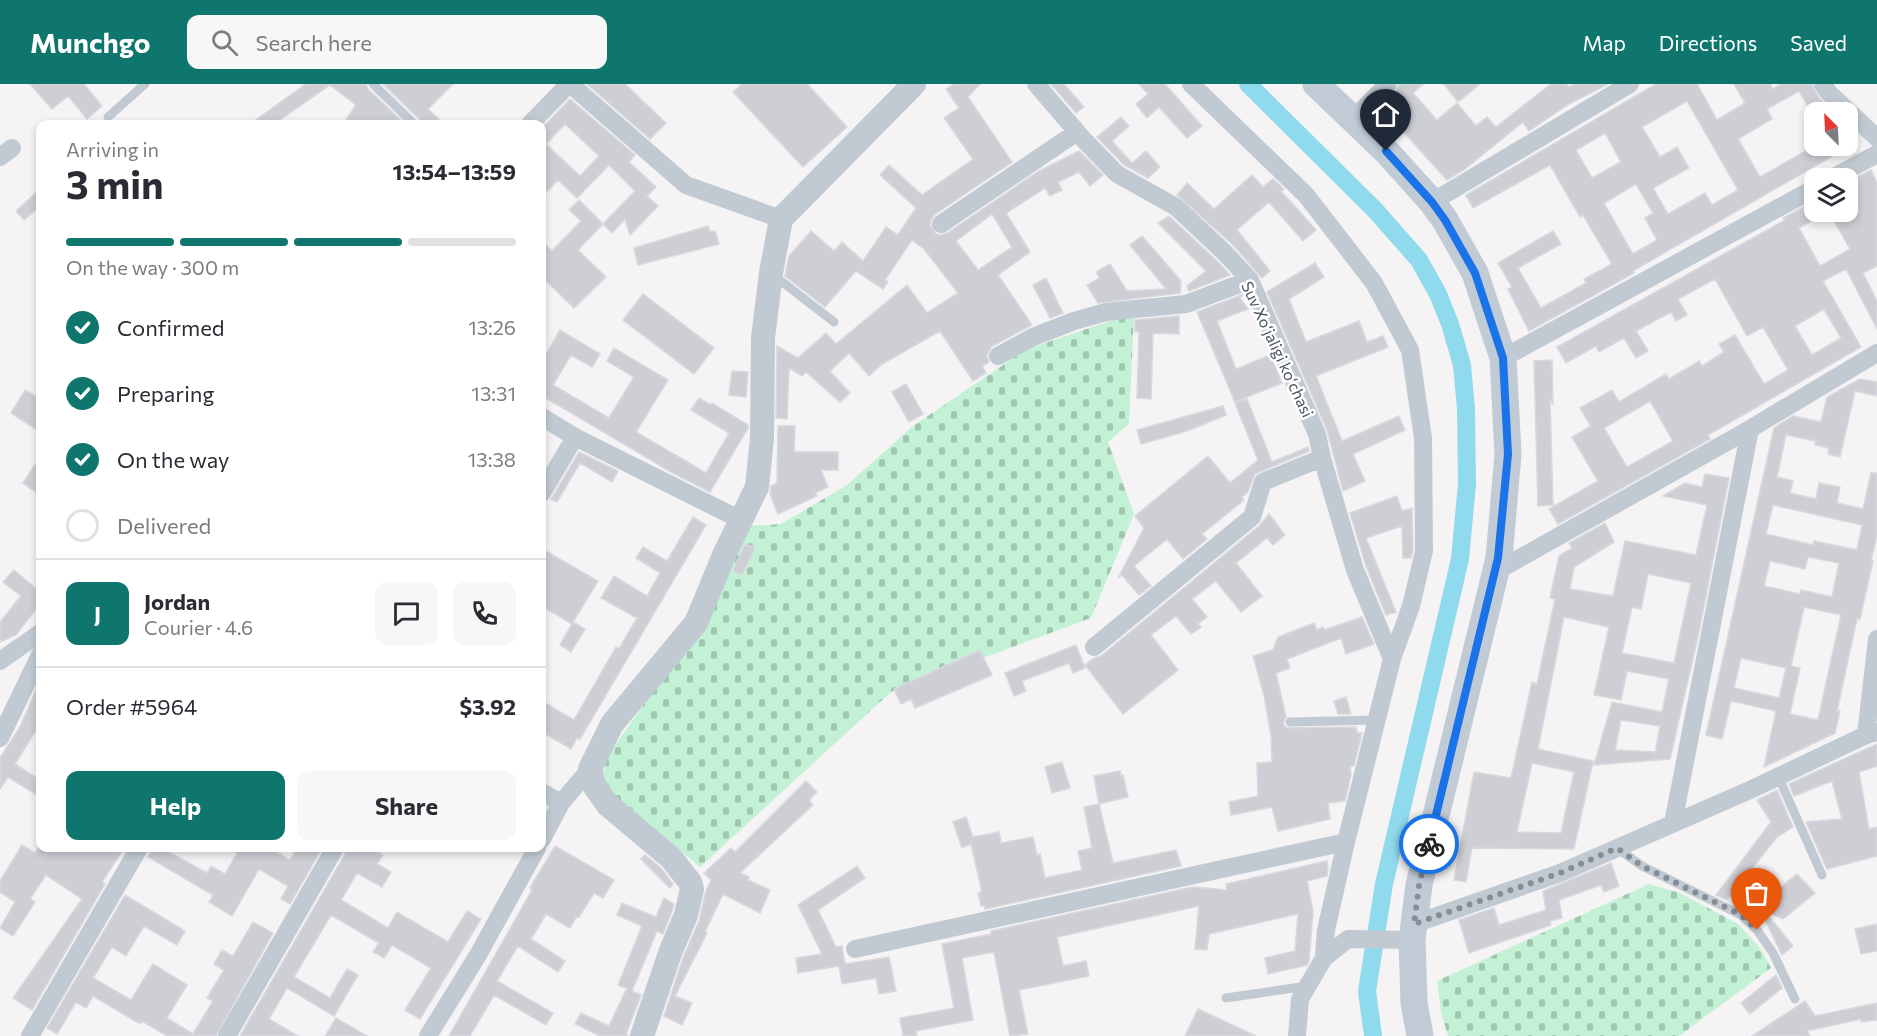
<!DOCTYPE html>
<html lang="en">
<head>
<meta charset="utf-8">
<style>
  :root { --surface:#fff; --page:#f7f7f7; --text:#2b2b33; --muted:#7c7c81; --line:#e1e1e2; --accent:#0f766e }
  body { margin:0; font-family:Commissioner,sans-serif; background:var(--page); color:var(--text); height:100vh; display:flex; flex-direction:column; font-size:22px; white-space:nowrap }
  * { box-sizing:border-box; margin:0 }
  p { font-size:20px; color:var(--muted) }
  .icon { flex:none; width:33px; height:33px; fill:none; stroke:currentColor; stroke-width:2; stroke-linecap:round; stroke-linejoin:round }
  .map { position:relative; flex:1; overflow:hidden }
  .sheet { position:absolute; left:36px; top:36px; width:510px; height:732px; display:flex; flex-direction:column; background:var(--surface); border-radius:12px; box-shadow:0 3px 9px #0003 }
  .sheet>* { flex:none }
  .needle { width:39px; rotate:336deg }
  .buttons { position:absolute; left:1804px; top:18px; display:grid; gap:12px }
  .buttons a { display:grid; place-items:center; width:54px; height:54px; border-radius:12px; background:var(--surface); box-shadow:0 3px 9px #0003; font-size:30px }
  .pin { position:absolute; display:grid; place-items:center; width:51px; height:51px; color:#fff; margin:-62px -26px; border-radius:50% 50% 50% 0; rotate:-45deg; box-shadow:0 0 6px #0007 }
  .pin .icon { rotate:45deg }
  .courier { position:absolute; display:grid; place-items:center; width:60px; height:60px; margin:-30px; border:4px solid #1a73e8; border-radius:50%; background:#fff; color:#222; box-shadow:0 2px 8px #0007 }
  .headline em { font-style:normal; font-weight:700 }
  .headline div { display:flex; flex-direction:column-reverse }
  .headline { display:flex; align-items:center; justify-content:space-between; height:102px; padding:0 30px }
  h1 { font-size:39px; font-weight:700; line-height:45px }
  .bar { display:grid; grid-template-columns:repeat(4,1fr); gap:9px 6px; align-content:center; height:72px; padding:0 30px }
  .bar i { height:8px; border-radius:4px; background:var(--line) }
  .bar .on { background:var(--accent) }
  .bar p { grid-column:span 4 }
  .line { display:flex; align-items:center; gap:15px; padding:0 30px; border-top:2px solid var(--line) }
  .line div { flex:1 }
  .round { display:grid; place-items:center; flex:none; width:63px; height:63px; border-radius:12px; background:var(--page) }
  ol { padding:0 30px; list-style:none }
  li { display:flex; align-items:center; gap:18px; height:66px }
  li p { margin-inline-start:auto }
  li .icon { padding:6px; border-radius:50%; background:var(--accent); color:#fff; stroke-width:4 }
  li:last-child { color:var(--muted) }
  li i { width:33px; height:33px; border:3px solid var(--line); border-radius:50% }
  .cta { display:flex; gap:12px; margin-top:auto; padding:12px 30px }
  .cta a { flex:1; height:69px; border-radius:12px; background:var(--accent); color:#fff; font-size:24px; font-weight:700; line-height:69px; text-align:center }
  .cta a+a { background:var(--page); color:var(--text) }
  header { display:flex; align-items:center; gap:36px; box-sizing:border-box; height:84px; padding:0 30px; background:var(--accent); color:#fff }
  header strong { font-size:28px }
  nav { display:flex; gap:33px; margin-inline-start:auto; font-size:21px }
  .search { width:420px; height:54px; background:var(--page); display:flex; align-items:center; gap:15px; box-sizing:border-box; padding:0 21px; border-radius:12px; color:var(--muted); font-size:22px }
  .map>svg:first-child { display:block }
  .cemetery { fill:url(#cemetery-stones) }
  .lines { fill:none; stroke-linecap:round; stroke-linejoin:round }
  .canal { stroke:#90daee; stroke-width:18 }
  .building { fill:#cdcfd5; stroke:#d7d9de; stroke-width:1.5; fill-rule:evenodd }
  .service { stroke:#c1cad2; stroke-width:9 }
  .minor { stroke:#c1cad2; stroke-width:18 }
  .tertiary { stroke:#c1cad2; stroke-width:24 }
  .secondary { stroke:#c1cbd6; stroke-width:27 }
  .done { stroke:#868d94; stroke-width:6; stroke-dasharray:0 10.8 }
  .route { stroke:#1a73e8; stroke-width:8 }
  .labels { text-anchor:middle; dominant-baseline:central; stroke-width:5; stroke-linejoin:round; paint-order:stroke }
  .street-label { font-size:16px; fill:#4a5661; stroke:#fff }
</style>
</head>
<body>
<header>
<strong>Munchgo</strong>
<div class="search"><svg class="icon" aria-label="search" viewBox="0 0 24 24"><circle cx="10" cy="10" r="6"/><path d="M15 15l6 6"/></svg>Search here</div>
<nav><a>Map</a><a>Directions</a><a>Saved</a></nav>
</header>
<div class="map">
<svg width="1877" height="952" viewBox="0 0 1877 952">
  <defs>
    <pattern id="cemetery-stones" width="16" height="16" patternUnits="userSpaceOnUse" patternTransform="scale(1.5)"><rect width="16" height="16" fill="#c3f1d5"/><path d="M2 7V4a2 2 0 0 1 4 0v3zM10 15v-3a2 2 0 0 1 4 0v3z" fill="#a0c6b0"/></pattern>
  </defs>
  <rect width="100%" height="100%" fill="#f5f3f3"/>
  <!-- cemetery -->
  <path class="cemetery" d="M1134,229L1129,340L1108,358L1134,430L1091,534L891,608L700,783L609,708L604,689L607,673L698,543L748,442L781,440L847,401L913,342L1027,265Z
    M1649,800L1680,809L1738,840L1760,864L1771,884L1679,952H1448L1441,928L1437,897Z"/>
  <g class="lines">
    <!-- canal -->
    <path class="canal" d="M1248,0L1375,126L1419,176L1438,210L1450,240L1462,281L1466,325L1467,400L1460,475L1384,800L1367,907L1373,952"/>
  </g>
  <!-- building -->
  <path class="building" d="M30,0H84L102,22L87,35L68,12L52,25Z
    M306,0H366L368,5L405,40H343L356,21L330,1L274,40H250Z
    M383,0H453L428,25L444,40H421L419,35Z
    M587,0H625L666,39L650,55Z
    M742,0H807L847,43L803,83L733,8Z
    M954,0H980L968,13L1012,78L934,131L931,136L930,141L936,150L941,151L947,149L1039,87L1079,67L1103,91L1090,102L1079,88L1058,98L1062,106L1050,112L1045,104L1006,129L1030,168L998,191L1032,241L992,262L987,271L989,278L982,282L986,289L973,297L940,247L882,280L869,292L849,269L830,287L850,309L840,318L806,288L802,292L789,284L787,335L776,334L777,262L798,274L826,249L836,260L907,201L927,229L958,209L924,165L912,156L885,196L888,198L883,205L856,187L825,223L785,192L789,172L811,147L834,167L842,158L863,177L886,143L898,151L916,124L880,91L889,81L922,111L973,75L944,34L959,24L946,5ZM992,130L1012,163L978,186L956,157Z
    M1051,0H1064L1084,23L1076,29Z
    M1139,0H1165L1202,42L1187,54L1159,23L1147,34L1136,20L1148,10Z
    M1399,0H1423L1413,9L1437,36L1457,19L1476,42L1487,33L1496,43L1551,0H1566L1569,3L1576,0H1608L1569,20L1529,47L1523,38L1465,85L1447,96L1387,30L1403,17L1396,8Z
    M1444,0H1480L1458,18Z
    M1656,0H1697L1717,36L1745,19L1734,0H1770L1773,5L1781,0H1812L1820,15L1832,28H1811L1799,7L1767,25L1772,35L1738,55L1760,93L1814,62H1850L1676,162L1633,187L1634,189L1529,247L1508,205L1512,203L1498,179L1553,147L1561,160L1518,184L1541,224L1586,199L1584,195L1612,180L1583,131L1580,133L1550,81L1473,124L1466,111ZM1687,17L1738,106L1712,121L1705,109L1668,130L1653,104L1689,84L1677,63L1660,73L1642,43ZM1605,49L1621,78L1592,94L1576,66ZM1636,100L1653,129L1645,134L1657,156L1633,170L1604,119Z
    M570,15L635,71L629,78L656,103L647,112L658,122L630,151L625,135L612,149L603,140L635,107L609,81L577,114L558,96L542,113V44ZM565,40L599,72L580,92L546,60Z
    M1121,33L1129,42L1112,57L1132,79L1146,67L1160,83L1148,94L1124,81L1097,53Z
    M1871,86L1877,99V182L1863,189L1877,217V245L1846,185L1823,197L1861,263L1708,351L1710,355L1558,440L1549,425L1598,397L1572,353L1591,342L1580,324L1612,306L1619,318L1666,290L1669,295L1699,277L1702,282L1724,268L1719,260L1735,251L1764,300L1788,286L1763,243L1747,252L1715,195L1678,215L1687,231L1676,237L1671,228L1636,247L1648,267L1636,274L1624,254L1599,268L1596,262L1566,279L1557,263L1785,136L1783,134L1815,117V135L1799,144L1820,182L1850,165L1829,128H1848V98ZM1824,225L1841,254L1812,271L1795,242ZM1650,317L1673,357L1627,383L1604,344Z
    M1252,91L1263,103L1273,95L1284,105L1281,107L1316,146L1303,157L1269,118L1237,146L1270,187L1262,194L1233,161L1177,111L1187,99L1214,125Z
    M40,105V122L24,136L16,127Z
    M579,116L603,140L578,166L606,193L574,224L542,193V157L552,167L581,137L569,126Z
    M1169,132L1217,177L1230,191L1189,207L1187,202L1206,187L1158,139Z
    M708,142L710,148L715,147L719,160L638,181L634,164Z
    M1142,152L1181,197L1180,209L1098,219L1087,201L1100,194L1096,188L1110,180L1127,207L1166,205L1130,161Z
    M1315,179L1324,193L1289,215L1306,258L1359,237L1367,258L1383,252L1388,263L1316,292L1342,357L1399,332L1405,346L1353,370L1365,397L1343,407L1327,346L1267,208Z
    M1046,194L1063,229L1050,234L1033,201Z
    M643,210L714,264L694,290L623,236Z
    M1244,210L1240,214L1248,225L1217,237L1236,285L1270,271L1282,299L1235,318L1197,228Z
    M1179,232V250L1153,249L1151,315L1137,314L1139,248H1135V236Z
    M560,246L600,270L592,283L571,271L553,301L609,334L634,293L607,277L614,264L668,296L636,348L706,389L729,349L691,326L699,314L711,321L712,319L748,341V344L710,408L671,388L546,314L542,320V277Z
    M1552,276L1553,320L1550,315L1553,421L1538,422L1534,277Z
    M732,287L748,288L746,313L729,311Z
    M1860,295L1877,298V312L1855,307L1840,373L1828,370L1829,364L1815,361L1816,357L1786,351L1777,393L1793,397L1790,409L1816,415L1819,399L1840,403L1837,419L1863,425L1871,389H1877V451L1871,477H1873L1860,535H1857L1837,627H1840L1835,649L1764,683L1776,627L1731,617L1722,655L1706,651L1774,344L1793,332L1821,338L1827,313ZM1773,421L1862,441L1857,466L1814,457L1813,461L1766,450ZM1808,473L1839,479L1832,513L1801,506L1800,510L1764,502L1770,477L1805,485ZM1804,523L1841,531L1818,636L1790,630L1800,584L1791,582ZM1741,574L1786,584L1779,614L1734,604Z
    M906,300L923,330L909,338L892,308Z
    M25,306L40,315V348L11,329Z
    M1247,315L1272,378L1308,363L1309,367L1255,390L1248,408L1242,413L1244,416L1202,450L1207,455L1183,475L1167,455L1134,482L1151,502L1139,511L1122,491L1118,494L1144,444L1135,432L1208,372L1230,399L1258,376L1235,319Z
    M1223,322L1226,331L1187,347L1141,360L1137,346Z
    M778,342H795L794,368H838V386H821L828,403L815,409L817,412L778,430L770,410L771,402L777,399Z
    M579,368L618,387L612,398L580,379L557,418L551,415Z
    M40,373V411L23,399Z
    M1705,390L1729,394L1699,548L1670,675L1594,681L1612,618L1662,628L1669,595L1627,587L1621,616L1594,611L1609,543L1564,533L1538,665L1593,677L1574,765L1472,764L1466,798L1454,796L1474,688L1511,694L1532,598L1537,600L1555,515L1550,514L1559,472L1572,464L1569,459L1605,439L1614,458L1574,483L1570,505L1613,512L1625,457L1696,471L1707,421L1663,412L1685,399L1702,403ZM1648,490L1691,499L1674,579L1622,569L1632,523L1641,525ZM1621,636L1660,642L1655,670V668L1615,666ZM1532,679L1574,688L1561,749L1517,748Z
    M1397,412L1402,427L1412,424L1413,466L1411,474H1403L1402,442L1366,454L1396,528L1386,531L1366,482L1350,429Z
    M1269,430L1285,451L1273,461L1267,454L1236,479L1262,512L1241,528L1216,497L1192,515L1207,533L1198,540L1201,543L1191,550L1176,532L1151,551L1178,586L1123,630L1085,581L1094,574L1101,572L1259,442Z
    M693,433L706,441L580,655L577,654L571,665L542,648V617L574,636L616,563L619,565L637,534L601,514L614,492L647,512L660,489L636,474L643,463L667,477Z
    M745,460L755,464L742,491L733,487Z
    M542,465L598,497L572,540L542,522Z
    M14,486L40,508V520L16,551L0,558V538L21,512L3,498Z
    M1362,533L1374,560L1346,570L1341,554L1287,575L1290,584L1276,589L1286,633L1283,639L1286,644L1356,643L1357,649H1362L1354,682H1350L1351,691L1345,717L1328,719L1330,735L1278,747L1272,723L1231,731L1229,718L1258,712L1257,679L1272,678L1271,652L1264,611L1253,572L1273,566L1278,553L1314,539L1317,546L1323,543L1324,546Z
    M573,538L585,545L571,568L560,561Z
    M1076,561L1085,584L1073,589L1069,579L1022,597L1026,607L1014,612L1005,589Z
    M980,566L992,591L915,624L911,615L901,620L894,605Z
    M40,596V640L15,680L40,696V713L8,693L0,705V674L20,643Z
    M1346,613L1351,630H1338L1334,617Z
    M1877,660V682L1859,688L1869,745L1877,743V772L1827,785L1806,738L1842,735L1832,697L1794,712L1789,700Z
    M1062,678L1070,704L1052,709L1045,683Z
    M1120,687L1121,692L1123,691L1128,713L1099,720L1094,692Z
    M806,697L817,708L809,716L813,721L740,789L749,793L748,796L770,806L760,829L723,810L705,848L707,849L675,912L692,919L682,941L664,932L683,874L699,837L706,807L711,796L704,789L731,764L735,768Z
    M1777,706L1793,743L1777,753L1739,801L1765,816L1797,790L1815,809L1783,835L1730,812L1727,816L1716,811L1771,738L1757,716Z
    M1099,720L1113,779L1176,766L1181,782L985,825V822H981L978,809L982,808L971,760L962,764L953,738L966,733L973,753L999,748L1001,759L1033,753L1037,771L1040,770L1045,794L1082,786L1078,767L1092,764L1084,723Z
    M22,761L35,769L38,764H124L102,798L105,800L32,926L13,914L82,815L46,791L30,815L35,818L13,852L0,844L15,818L0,808V797Z
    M555,762L614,796L603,814L594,809L579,833L577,832L570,844L546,830L531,855L565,877L558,888L518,862L497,897L553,929L546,941L494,911L470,952H449L532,806L530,804Z
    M153,764H162L207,789L211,782L225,790L237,769L235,764H269L290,776L297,764H322L290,820L281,815L288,802L259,785L232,832L209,818L213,811L148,773Z
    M346,764H370L383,771L377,780L391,788L382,803L357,789L341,816L388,844L397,828L448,858L467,827L481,835L420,935L405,926L431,884L392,861L384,874L373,868L379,859L331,831L294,893L330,914L347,885L358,891L334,932L287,904L269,935L298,952H240L345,770Z
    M645,771L661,784L673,800L670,804L641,775Z
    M1327,777L1328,785L1327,792L1307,797L1313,827L1309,877L1307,881L1268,890L1265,874L1295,867L1298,830L1209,850L1207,866L1195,865L1199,822L1057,853L1063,882L1086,877L1089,892L1019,906L1028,950L1010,952L994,868L962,874L973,936L916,947L917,952H903L900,934L954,924L942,860L991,850V847L1192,803L1227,806L1226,800Z
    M1611,779L1619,802L1604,808L1601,801L1559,816L1562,834L1550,837L1551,841L1469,869L1459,836L1494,824L1499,841L1546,826L1543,807Z
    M857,782L865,794L818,826L836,863L842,862L845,880L889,873L896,907L879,910L876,894L842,900L839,882L798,889L796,874L822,870L798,821Z
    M125,811L185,847L177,861L144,842L126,872L112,863L93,894L131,916L153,880L187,901L167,934L193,950L213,917L207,914L224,886L214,880L222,866L233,872L253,838L273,849L216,952H167L142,937L140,940L93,912L86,924L76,918L57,950L47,944Z
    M664,814L674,820L672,827L663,850L657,847L632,907L641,911L626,950L628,952H600L575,940L581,929L609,942L627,904L618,901L642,842L617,831L622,819L656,833Z
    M1768,831L1793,862L1782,871L1764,834Z
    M1877,840V867L1861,870L1855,845Z
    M1776,891L1782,904L1750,930L1741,919Z
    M1805,917L1815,932L1877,919V936L1861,938V935L1807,947L1810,952H1752Z
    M1198,925L1256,952H1185Z
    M336,934L367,952H325Z"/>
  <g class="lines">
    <!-- service -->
    <path class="service" d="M373,0L414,40
      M108,33L145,0
      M772,190L834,238
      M1290,638L1376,636
      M1778,692L1822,791
      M1617,764L1642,782L1741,831L1757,846L1773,869L1795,915
      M1226,914L1307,902"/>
    <!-- minor -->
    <path class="minor" d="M570,0L686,101L781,135
      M1036,0L1083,55L1117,90L1176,123L1225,169L1250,196L1317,350L1322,374L1355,486L1392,575
      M1191,0L1306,111L1374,199L1410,266L1423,354L1424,467L1411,522L1392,575L1346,758L1326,846L1324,874
      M1823,0L1829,9L1877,54
      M1353,35L1388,0
      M530,40L569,0
      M0,73L12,64
      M1832,94L1877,70
      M1432,118L1630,0
      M941,140L1077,48
      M998,272L1033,253L1074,237L1106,228L1186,220L1250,196
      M1503,274L1815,104
      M542,333L575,353
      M542,409L575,353L741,436
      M1495,488L1750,345L1877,269
      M1094,563L1252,433L1263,398L1322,374
      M0,577L40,549
      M1866,651L1877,555
      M0,654L40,571
      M542,708L561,719L590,685
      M1673,739L1750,345
      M542,755L561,719
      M1414,840L1560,789L1750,706L1866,651L1877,648
      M855,865L1346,758
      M30,952L139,764
      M227,952L335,764
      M428,952L478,871L537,764
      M1297,952L1300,915L1324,874L1348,855L1412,856"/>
    <!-- tertiary -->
    <path class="tertiary" d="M642,952L670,869L686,831L692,805L690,798L671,774L608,721L595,703L590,685L612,640L696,539L724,471L757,403L762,354L763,254L771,189L781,135L914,0"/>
    <!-- secondary -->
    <path class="secondary" d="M1316,0L1386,67L1432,118L1445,136L1475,189L1503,274L1508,370L1499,474L1419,801L1412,856L1414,919L1420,952"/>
  </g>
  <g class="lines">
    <!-- done -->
    <path class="done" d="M1429,760L1419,801L1414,840L1560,789L1617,764L1642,782L1741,831L1757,846"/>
    <!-- route -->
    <path class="route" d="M1386,67L1432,118L1445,136L1475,189L1503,274L1508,370L1498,474L1429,760"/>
  </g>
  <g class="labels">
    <!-- street labels -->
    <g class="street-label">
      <text transform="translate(1278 265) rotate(65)">Suv Xoʻjaligi koʻchasi</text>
    </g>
  </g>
</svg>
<div class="buttons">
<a><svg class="needle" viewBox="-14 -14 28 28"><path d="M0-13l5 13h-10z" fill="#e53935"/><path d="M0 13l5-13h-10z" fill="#7c7c81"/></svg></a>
<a><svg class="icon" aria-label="layers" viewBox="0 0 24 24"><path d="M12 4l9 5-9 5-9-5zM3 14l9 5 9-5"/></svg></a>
</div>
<div class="pin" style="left:1757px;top:846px;background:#ea580c"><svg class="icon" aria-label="bag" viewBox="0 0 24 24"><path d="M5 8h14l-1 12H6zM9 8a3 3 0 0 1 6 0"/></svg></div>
<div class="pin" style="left:1386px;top:67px;background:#1f2937"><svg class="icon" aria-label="home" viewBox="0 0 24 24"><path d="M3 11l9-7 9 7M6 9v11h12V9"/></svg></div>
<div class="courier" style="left:1429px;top:760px"><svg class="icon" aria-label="bike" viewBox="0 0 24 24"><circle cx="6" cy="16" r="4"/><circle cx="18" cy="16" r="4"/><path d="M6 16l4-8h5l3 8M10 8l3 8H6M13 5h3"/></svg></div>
<section class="sheet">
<div class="headline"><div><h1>3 min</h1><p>Arriving in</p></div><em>13:54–13:59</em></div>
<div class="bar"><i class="on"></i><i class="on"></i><i class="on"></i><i></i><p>On the way · 300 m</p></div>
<ol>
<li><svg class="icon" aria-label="check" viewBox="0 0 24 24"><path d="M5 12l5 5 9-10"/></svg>Confirmed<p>13:26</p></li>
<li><svg class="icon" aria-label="check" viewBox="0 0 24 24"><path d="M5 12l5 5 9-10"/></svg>Preparing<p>13:31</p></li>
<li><svg class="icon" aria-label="check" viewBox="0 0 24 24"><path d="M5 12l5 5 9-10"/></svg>On the way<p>13:38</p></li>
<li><i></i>Delivered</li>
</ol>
<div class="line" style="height:108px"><b class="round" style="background:var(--accent);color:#fff">J</b><div><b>Jordan</b><p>Courier · 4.6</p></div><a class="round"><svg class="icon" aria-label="chat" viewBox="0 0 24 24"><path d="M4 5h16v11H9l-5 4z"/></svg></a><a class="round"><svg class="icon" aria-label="phone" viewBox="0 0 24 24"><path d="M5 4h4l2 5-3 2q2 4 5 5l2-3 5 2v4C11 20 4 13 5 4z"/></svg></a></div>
<div class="line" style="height:78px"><div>Order #5964</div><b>$3.92</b></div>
<div class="cta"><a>Help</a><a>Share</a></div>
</section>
</div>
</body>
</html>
